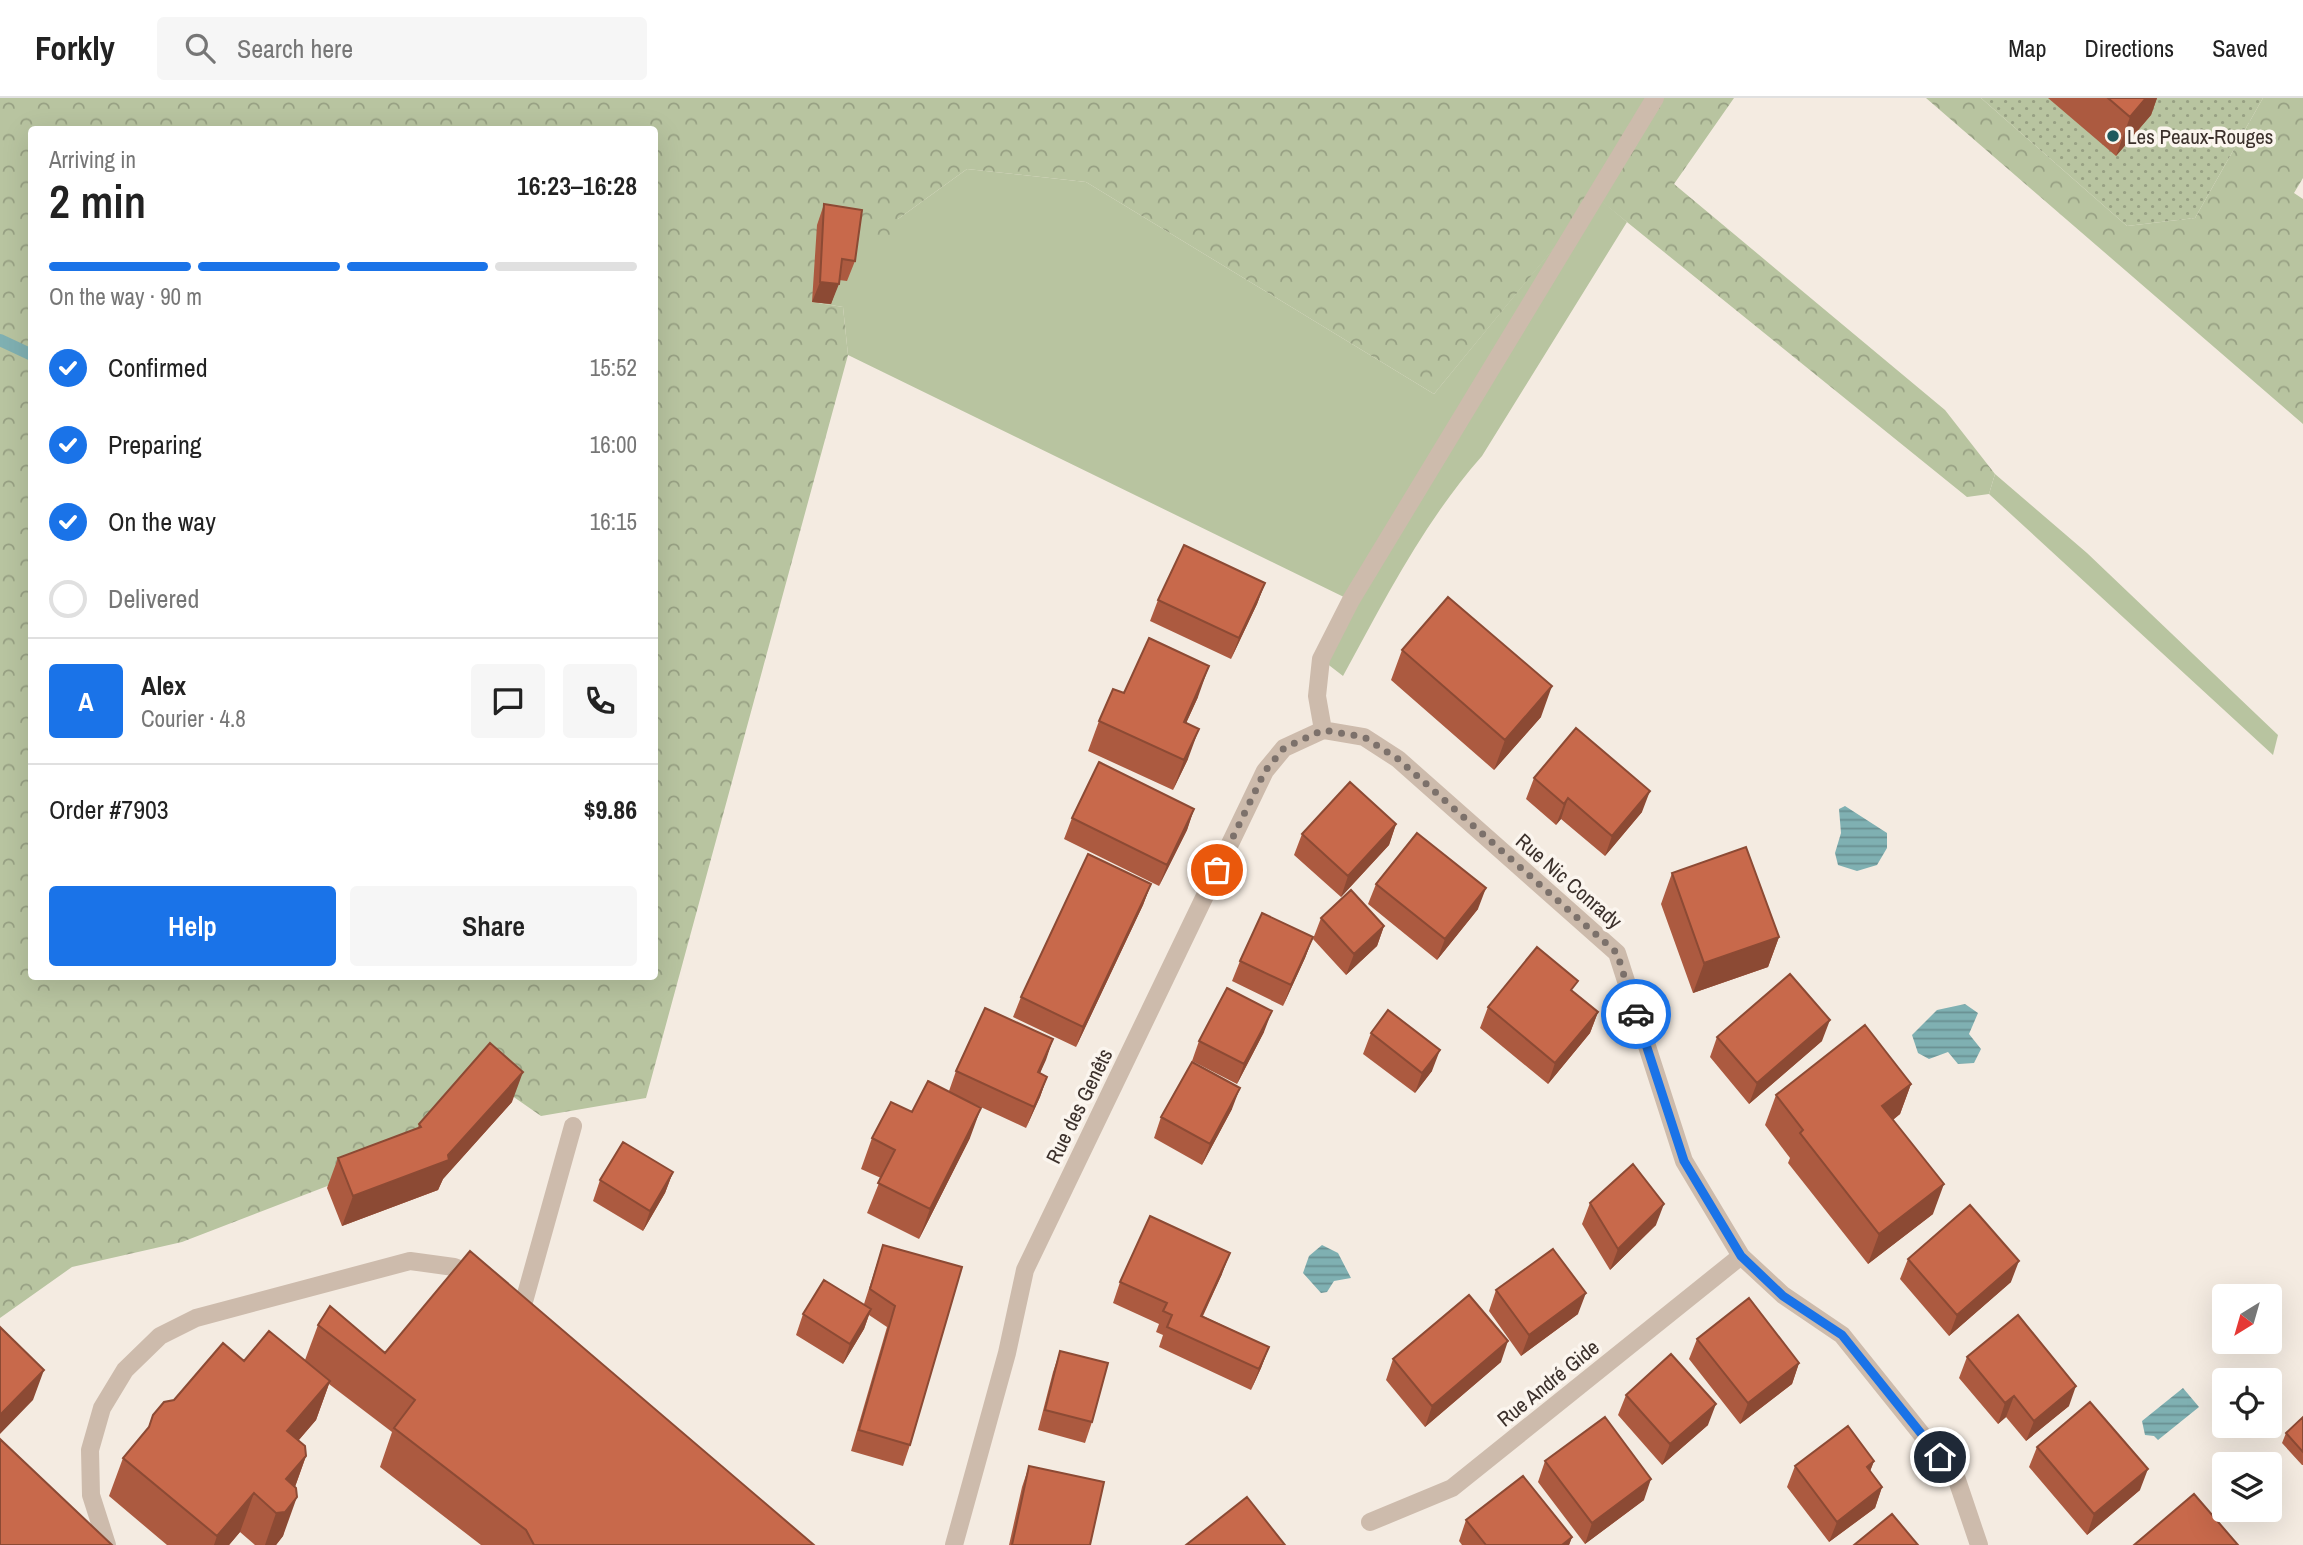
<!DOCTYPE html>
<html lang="en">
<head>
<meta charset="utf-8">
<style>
  :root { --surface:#fff; --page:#f6f6f6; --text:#222; --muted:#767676; --line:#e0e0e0; --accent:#1a73e8 }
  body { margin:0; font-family:"Archivo Narrow",sans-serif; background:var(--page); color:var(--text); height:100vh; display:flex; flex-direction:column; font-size:26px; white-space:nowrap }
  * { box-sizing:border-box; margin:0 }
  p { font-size:23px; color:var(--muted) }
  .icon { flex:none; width:38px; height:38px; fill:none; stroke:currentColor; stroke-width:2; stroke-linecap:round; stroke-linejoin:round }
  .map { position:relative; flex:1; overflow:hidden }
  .details { position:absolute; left:28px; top:28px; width:630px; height:854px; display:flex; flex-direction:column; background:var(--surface); border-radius:7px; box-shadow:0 7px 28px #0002 }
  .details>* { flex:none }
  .needle { width:46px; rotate:217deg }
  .buttons { position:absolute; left:2212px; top:1186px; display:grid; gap:14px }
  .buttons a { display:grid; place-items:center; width:70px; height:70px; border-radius:7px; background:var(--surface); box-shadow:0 7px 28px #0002; font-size:35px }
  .pin { position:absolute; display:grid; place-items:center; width:60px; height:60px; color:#fff; margin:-30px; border:4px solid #fff; border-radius:50%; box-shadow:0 2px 7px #0007 }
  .courier { position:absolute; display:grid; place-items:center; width:70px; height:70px; margin:-35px; border:5px solid #1a73e8; border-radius:50%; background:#fff; color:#222; box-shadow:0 2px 9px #0007 }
  .head em { font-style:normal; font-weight:600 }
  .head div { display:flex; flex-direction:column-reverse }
  .head { display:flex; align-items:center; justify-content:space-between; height:119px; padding:0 21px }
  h1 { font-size:46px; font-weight:600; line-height:52px }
  .bar { display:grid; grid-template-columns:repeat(4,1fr); gap:10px 7px; align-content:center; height:84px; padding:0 21px }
  .bar i { height:9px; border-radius:5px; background:var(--line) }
  .bar .on { background:var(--accent) }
  .bar p { grid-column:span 4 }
  .line { display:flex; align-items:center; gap:18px; padding:0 21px; border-top:2px solid var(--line) }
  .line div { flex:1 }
  .round { display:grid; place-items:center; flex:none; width:74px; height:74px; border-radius:7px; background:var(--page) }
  ol { padding:0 21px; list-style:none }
  li { display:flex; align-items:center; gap:21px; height:77px }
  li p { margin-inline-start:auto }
  li .icon { padding:7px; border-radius:50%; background:var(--accent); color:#fff; stroke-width:4 }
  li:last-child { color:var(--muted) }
  li i { width:38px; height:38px; border:4px solid var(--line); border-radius:50% }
  .action { display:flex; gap:14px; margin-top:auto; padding:14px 21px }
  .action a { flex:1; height:80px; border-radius:7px; background:var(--accent); color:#fff; font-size:28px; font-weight:600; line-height:80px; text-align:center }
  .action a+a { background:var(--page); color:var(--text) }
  header { display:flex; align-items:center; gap:42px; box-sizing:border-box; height:98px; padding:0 35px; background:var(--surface); border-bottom:2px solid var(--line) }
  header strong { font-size:33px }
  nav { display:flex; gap:38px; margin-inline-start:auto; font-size:24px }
  .search { width:490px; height:63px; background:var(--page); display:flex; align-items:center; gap:18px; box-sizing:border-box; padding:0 24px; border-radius:7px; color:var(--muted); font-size:26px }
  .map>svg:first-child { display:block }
  .grass { fill:#b8c4a0 }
  .forest { fill:url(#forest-crowns); fill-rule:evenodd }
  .park { fill:url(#park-dots) }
  .water { fill:url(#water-rules) }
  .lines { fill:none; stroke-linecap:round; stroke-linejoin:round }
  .stream { stroke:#7fb0b2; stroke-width:12 }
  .service { stroke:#cdbbac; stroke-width:18 }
  .minor { stroke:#cdbbac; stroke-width:18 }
  .wall { fill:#ac5a40 }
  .shaded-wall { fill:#8c4a34 }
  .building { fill:#c8694b; stroke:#8c4a34; stroke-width:2 }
  .done { stroke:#7c716b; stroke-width:7; stroke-dasharray:0 12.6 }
  .route { stroke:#1a73e8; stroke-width:9 }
  .poi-dot { fill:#1f5a5e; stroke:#fbf5ee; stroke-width:2.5 }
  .labels { text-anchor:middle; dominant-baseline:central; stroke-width:7; stroke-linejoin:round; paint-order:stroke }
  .poi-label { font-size:21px; fill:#3b302b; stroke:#fbf5ee; text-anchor:start }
  .street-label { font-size:21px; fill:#3b302b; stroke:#fbf5ee }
</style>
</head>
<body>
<header>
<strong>Forkly</strong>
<div class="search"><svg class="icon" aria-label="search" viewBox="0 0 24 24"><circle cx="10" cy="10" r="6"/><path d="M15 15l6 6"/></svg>Search here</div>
<nav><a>Map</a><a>Directions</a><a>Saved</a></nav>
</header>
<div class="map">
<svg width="2303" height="1447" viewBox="0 0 2303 1447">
  <defs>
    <pattern id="forest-crowns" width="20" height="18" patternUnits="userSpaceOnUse" patternTransform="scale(1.75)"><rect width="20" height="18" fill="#b8c4a0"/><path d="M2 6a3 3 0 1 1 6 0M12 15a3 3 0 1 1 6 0" fill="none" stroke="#97a083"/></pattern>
    <pattern id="park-dots" width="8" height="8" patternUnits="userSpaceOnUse" patternTransform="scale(1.75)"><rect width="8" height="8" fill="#b8c4a0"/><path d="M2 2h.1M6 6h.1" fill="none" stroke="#97a083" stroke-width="1.8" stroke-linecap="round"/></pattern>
    <pattern id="water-rules" width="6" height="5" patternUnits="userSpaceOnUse" patternTransform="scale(1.75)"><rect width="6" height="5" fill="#7fb0b2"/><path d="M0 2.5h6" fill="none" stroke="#699091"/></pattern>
  </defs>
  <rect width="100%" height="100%" fill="#f4ebe1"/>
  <!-- grass -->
  <path class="grass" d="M967,71L1086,84L1434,296L1596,98L1627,124L1482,358C1424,424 1385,501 1343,578L1321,561L1350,502L848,257L843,209L812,204L817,127L898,121Z
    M1995,376L2087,455L2278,637L2273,657L1989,396Z"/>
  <!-- forest -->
  <path class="forest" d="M0,0H1734L1674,86L1945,312L1995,376L1989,396L1967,399L1596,99L1434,296L1086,84L967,71L898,121L882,155L854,132L812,204L843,209L848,257L646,1000L541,1018L479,975L408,1057L182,1144L72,1169L0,1220ZM32,32H654V878H32Z
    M1926,0H1981L2127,128L2195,120L2263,0H2303V80L2294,95L2303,101V326Z"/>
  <!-- park -->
  <path class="park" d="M1981,0H2263L2195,120L2127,128Z"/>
  <!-- water -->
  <path class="water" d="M1845,708L1887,735V750L1877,767L1857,773L1838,767L1835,755L1841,735L1839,711Z
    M1965,906L1978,915L1969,936L1981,951L1974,965L1958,966L1948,954L1929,961L1918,955L1912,937L1937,912Z
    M1322,1147L1338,1155L1351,1180L1334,1183L1327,1194L1321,1195L1303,1175L1309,1158Z
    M2183,1290L2199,1309L2158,1342L2154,1338L2145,1337L2142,1323Z"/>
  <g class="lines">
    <!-- stream -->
    <path class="stream" d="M0,242L32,257"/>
    <!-- service -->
    <path class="service" d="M523,1207L573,1028
      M107,1447L91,1397L90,1352L102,1310L125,1272L160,1238L196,1220L410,1163L454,1169L478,1178"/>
    <!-- minor -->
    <path class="minor" d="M1323,632L1364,639L1398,661L1617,855L1684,1063L1741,1158L1783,1197L1842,1237L1956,1379L1979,1447
      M1323,632L1317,598L1321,561L1351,502L1655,0
      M1370,1424L1452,1390L1741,1158
      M954,1447L1007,1255L1025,1172L1265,673L1284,650L1323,632"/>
  </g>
  <!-- wall -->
  <path class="wall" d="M2048,0H2157L2151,17L2116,58Z
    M824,106L855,163L847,183L839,182L831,206L812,204L817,127Z
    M1265,485L1257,506L1231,561L1150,523L1158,502Z
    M1402,552L1541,619L1494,672L1391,582Z
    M1124,595L1198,599L1186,625L1188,661L1173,692L1088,653L1099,623Z
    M1534,680L1642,714L1605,758L1561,721L1556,727L1526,701Z
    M1194,711L1187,732L1159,788L1064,741L1072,720Z
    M1396,726L1389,747L1341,799L1294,757L1302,736Z
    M1672,775L1779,839L1768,869L1693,895L1661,806Z
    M1151,786L1143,807L1076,949L1013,919L1021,899Z
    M1376,786L1478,811L1437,862L1368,806Z
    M1321,820L1384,828L1377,848L1346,877L1313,841Z
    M1313,839L1305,860L1283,908L1232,883L1240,863Z
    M1488,909L1598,914L1590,935L1548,986L1480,930Z
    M1264,934L1237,986L1192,963L1199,943Z
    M1371,935L1432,973L1415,995L1363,956Z
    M1717,939L1822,943L1749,1006L1710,959Z
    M1053,941L1040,975L1047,979L1040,999L1026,1030L970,1004V1040L919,1141L867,1115L881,1080L861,1071L872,1040L912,1014L949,993L956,973Z
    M1911,986L1900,1016L1893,1022L1933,1116L1868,1166L1788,1065L1790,1060L1765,1027L1776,997Z
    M512,1004L443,1081L438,1092L342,1128L327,1090L338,1060L418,1030L419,1026Z
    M1232,1011L1202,1067L1154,1040L1161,1019Z
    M673,1074L665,1095L643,1133L593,1103L600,1082Z
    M1590,1105L1656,1127L1610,1172L1582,1126Z
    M883,1147L962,1169L910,1347L903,1368L851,1353L887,1229L869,1217L864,1231L843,1266L796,1237L803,1216L864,1206Z
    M1908,1161L2011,1184L1949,1238L1900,1181Z
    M1222,1176L1203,1218L1269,1249L1261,1270L1251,1292L1159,1249L1163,1237L1156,1234L1159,1226L1113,1205L1120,1184Z
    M1496,1192L1578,1216L1521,1258L1489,1213Z
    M318,1227L385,1255L814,1447H481L380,1369L392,1334L329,1286L316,1322L298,1343L306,1358L295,1389L283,1438L276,1447H255L240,1434L229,1447H167L109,1398L123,1360L148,1330L153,1317L174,1302L244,1263L305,1262Z
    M1697,1241L1799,1265L1792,1286L1740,1326L1689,1261Z
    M1060,1253L1092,1324L1085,1345L1038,1332L1053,1274Z
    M1967,1259L2069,1308L2026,1343L2006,1319L1998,1326L1959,1280Z
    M1393,1261L1501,1264L1425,1329L1386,1282Z
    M1626,1297L1708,1327L1662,1367L1618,1317Z
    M2303,1319V1367H2302L2282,1345L2286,1335Z
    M2037,1349L2140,1392L2087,1437L2029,1369Z
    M1545,1363L1644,1402L1585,1446L1538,1384Z
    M1874,1363L1870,1373L1882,1389L1875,1410L1829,1444L1787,1389L1795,1368Z
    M1029,1368L1090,1447H1009L1022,1389Z
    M1466,1422L1572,1439L1569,1447H1462L1459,1443Z"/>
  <!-- shaded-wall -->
  <path class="shaded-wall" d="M2146,0H2157L2151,17L2116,58L2130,19Z
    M820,184L839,186L831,206L812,204Z
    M1265,485L1257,506L1231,561L1239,540Z
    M1209,568L1198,599L1173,654L1184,624Z
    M1552,588L1541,619L1494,672L1505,642Z
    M1199,631L1188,661L1173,692L1184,662Z
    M1650,693L1642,714L1605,758L1612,738Z
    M1568,700L1561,721L1556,727L1564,706Z
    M1194,711L1187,732L1159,788L1167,767Z
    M1396,726L1389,747L1341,799L1348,778Z
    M1151,786L1143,807L1076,949L1083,929Z
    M1486,790L1478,811L1437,862L1445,841Z
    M1384,828L1377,848L1346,877L1354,856Z
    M1313,839L1305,860L1283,908L1291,887Z
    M1779,839L1768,869L1693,895L1704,865Z
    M1272,913L1264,934L1237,986L1244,966Z
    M1598,914L1590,935L1548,986L1555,965Z
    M1830,922L1822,943L1749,1006L1757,985Z
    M1053,941L1046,962L1031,995L1038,974Z
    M1440,952L1432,973L1415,995L1422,975Z
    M523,974L512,1004L443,1081L438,1092L342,1128L353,1098L448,1057Z
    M1047,979L1040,999L1026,1030L1034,1009Z
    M1911,986L1900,1016L1871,1039L1882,1008Z
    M1240,990L1232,1011L1202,1067L1210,1046Z
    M981,1010L970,1040L919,1141L930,1111Z
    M673,1074L665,1095L643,1133L650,1113Z
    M1944,1086L1933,1116L1868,1166L1879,1136Z
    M1664,1106L1656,1127L1610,1172L1618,1151Z
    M1230,1155L1222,1176L1193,1238L1201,1218Z
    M2019,1163L2011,1184L1949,1238L1957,1217Z
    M1586,1195L1578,1216L1521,1258L1529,1237Z
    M871,1211L864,1231L843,1266L850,1246Z
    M1508,1243L1501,1264L1425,1329L1432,1308Z
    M1269,1249L1261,1270L1251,1292L1259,1271Z
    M1799,1265L1792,1286L1740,1326L1748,1305Z
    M44,1272L33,1302L0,1336V1317Z
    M330,1283L316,1322L273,1372L287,1333Z
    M2076,1288L2069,1308L2026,1343L2034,1323Z
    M2014,1298L2006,1319L1998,1326L2005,1305Z
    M1716,1306L1708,1327L1662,1367L1670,1346Z
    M306,1358L292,1397L297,1399L283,1438L276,1447H265L276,1415L286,1381Z
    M1874,1363L1866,1384L1867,1369Z
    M2148,1371L2140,1392L2087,1437L2094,1416Z
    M1651,1381L1644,1402L1585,1446L1592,1425Z
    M1882,1389L1875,1410L1829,1444L1837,1424Z
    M254,1395L240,1434L229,1447H214L217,1438Z
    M1572,1439L1569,1447H1562Z"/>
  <!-- building -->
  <path class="building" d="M2108,0H2146L2130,19Z
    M824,106L862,112L855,163L842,161L839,186L820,184Z
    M1184,447L1265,485L1239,540L1158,502Z
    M1448,499L1552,588L1505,642L1402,552Z
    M1149,540L1209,568L1184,624L1199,631L1184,662L1099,623L1113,591L1124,595Z
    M1576,630L1650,693L1612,738L1568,700L1564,706L1534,680Z
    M1099,664L1194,711L1167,767L1072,720Z
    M1350,684L1396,726L1348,778L1302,736Z
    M1417,735L1486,790L1445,841L1376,786Z
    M1746,749L1779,839L1704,865L1672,775Z
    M1088,756L1151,786L1083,929L1021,899Z
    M1351,792L1384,828L1354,856L1321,820Z
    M1262,815L1313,839L1291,887L1240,863Z
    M1537,849L1578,883L1571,892L1598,914L1555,965L1488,909Z
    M1790,876L1830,922L1757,985L1717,939Z
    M1227,890L1272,913L1244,966L1199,943Z
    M985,910L1053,941L1038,974L1047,979L1034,1009L956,973Z
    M1388,912L1440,952L1422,975L1371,935Z
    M1865,927L1911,986L1882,1008L1944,1086L1879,1136L1800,1035L1803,1032L1776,997Z
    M490,945L523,974L448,1057L449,1062L353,1098L338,1060L421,1029L419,1026Z
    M1192,964L1240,990L1210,1046L1161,1019Z
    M928,983L981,1010L930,1111L878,1085L895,1052L872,1040L891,1004L912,1014Z
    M623,1044L673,1074L650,1113L600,1082Z
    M1633,1066L1664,1106L1618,1151L1590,1105Z
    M1970,1107L2019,1163L1957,1217L1908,1161Z
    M1150,1118L1230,1155L1201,1218L1269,1249L1259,1271L1167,1229L1172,1217L1163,1213L1167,1205L1120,1184Z
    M883,1147L962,1169L910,1347L859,1332L895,1208L870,1191Z
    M1553,1151L1586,1195L1529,1237L1496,1192Z
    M470,1153L814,1447H534L526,1432L394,1330L415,1302L318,1227L330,1208L385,1255Z
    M824,1182L871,1211L850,1246L803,1216Z
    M1469,1197L1508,1243L1432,1308L1393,1261Z
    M1749,1200L1799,1265L1748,1305L1697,1241Z
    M2018,1217L2076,1288L2034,1323L2014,1298L2005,1305L1967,1259Z
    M0,1229L44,1272L0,1317Z
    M269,1233L330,1283L287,1333L305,1348L306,1358L286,1381L296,1390L297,1399L285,1414L276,1415L254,1395L217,1438L123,1360L149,1329L153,1317L164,1304L174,1302L223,1245L244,1263Z
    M1060,1253L1108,1265L1092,1324L1045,1312Z
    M1671,1256L1716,1306L1670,1346L1626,1297Z
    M2090,1304L2148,1371L2094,1416L2037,1349Z
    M1605,1319L1651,1381L1592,1425L1545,1363Z
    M2303,1319V1354L2286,1335Z
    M1848,1328L1874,1363L1867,1369L1882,1389L1837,1424L1795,1368Z
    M0,1341L112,1447H0Z
    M1029,1368L1104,1384L1090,1447H1012Z
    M1523,1378L1572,1439L1562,1447H1486L1466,1422Z
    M2194,1396L2238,1447H2134Z
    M1247,1399L1285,1447H1186Z
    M1892,1416L1918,1447H1854Z"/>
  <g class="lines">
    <!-- done -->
    <path class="done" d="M1217,772L1265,673L1284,650L1323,632L1364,639L1398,661L1617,855L1636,916"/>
    <!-- route -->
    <path class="route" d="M1636,916L1684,1063L1741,1158L1783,1198L1842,1237L1940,1359"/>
  </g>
  <!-- markers -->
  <circle class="poi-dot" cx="2113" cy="38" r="7"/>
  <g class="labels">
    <!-- poi labels -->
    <g class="poi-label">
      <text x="2127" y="38">Les Peaux-Rouges</text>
    </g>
    <!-- street labels -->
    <g class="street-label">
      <text transform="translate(1569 783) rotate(41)">Rue Nic Conrady</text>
      <text transform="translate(1079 1008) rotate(-64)">Rue des Genêts</text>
      <text transform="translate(1548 1285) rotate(-39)">Rue André Gide</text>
    </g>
  </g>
</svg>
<div class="buttons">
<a><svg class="needle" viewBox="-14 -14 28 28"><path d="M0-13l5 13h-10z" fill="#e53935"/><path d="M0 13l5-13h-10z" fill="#767676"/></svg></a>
<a><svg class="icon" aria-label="locate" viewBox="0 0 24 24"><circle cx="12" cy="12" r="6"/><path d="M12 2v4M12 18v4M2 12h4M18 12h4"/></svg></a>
<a><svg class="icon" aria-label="layers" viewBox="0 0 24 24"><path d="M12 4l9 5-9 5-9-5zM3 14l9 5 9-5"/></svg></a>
</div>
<div class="pin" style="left:1217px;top:772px;background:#ea580c"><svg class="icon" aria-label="bag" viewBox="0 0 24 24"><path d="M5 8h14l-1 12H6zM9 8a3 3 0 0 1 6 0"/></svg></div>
<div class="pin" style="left:1940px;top:1359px;background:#1f2937"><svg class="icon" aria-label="home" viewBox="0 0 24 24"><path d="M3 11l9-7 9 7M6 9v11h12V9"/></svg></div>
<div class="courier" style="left:1636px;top:916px"><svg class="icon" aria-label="car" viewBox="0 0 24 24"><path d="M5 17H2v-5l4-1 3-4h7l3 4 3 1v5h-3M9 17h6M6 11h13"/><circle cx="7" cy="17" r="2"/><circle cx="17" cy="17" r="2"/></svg></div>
<section class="details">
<div class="head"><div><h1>2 min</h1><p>Arriving in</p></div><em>16:23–16:28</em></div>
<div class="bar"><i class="on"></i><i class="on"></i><i class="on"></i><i></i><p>On the way · 90 m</p></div>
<ol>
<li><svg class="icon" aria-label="check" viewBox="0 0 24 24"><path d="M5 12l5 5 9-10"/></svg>Confirmed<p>15:52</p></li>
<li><svg class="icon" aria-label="check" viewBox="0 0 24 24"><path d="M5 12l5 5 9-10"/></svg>Preparing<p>16:00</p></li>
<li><svg class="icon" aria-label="check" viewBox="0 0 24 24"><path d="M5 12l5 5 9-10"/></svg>On the way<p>16:15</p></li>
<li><i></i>Delivered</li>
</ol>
<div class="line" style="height:126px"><b class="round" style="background:var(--accent);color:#fff">A</b><div><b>Alex</b><p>Courier · 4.8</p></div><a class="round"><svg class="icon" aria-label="chat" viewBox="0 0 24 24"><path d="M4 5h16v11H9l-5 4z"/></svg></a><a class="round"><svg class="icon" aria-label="phone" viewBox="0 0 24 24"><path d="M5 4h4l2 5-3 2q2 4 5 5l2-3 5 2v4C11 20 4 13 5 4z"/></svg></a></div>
<div class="line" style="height:91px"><div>Order #7903</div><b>$9.86</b></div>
<div class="action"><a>Help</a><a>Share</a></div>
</section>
</div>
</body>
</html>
